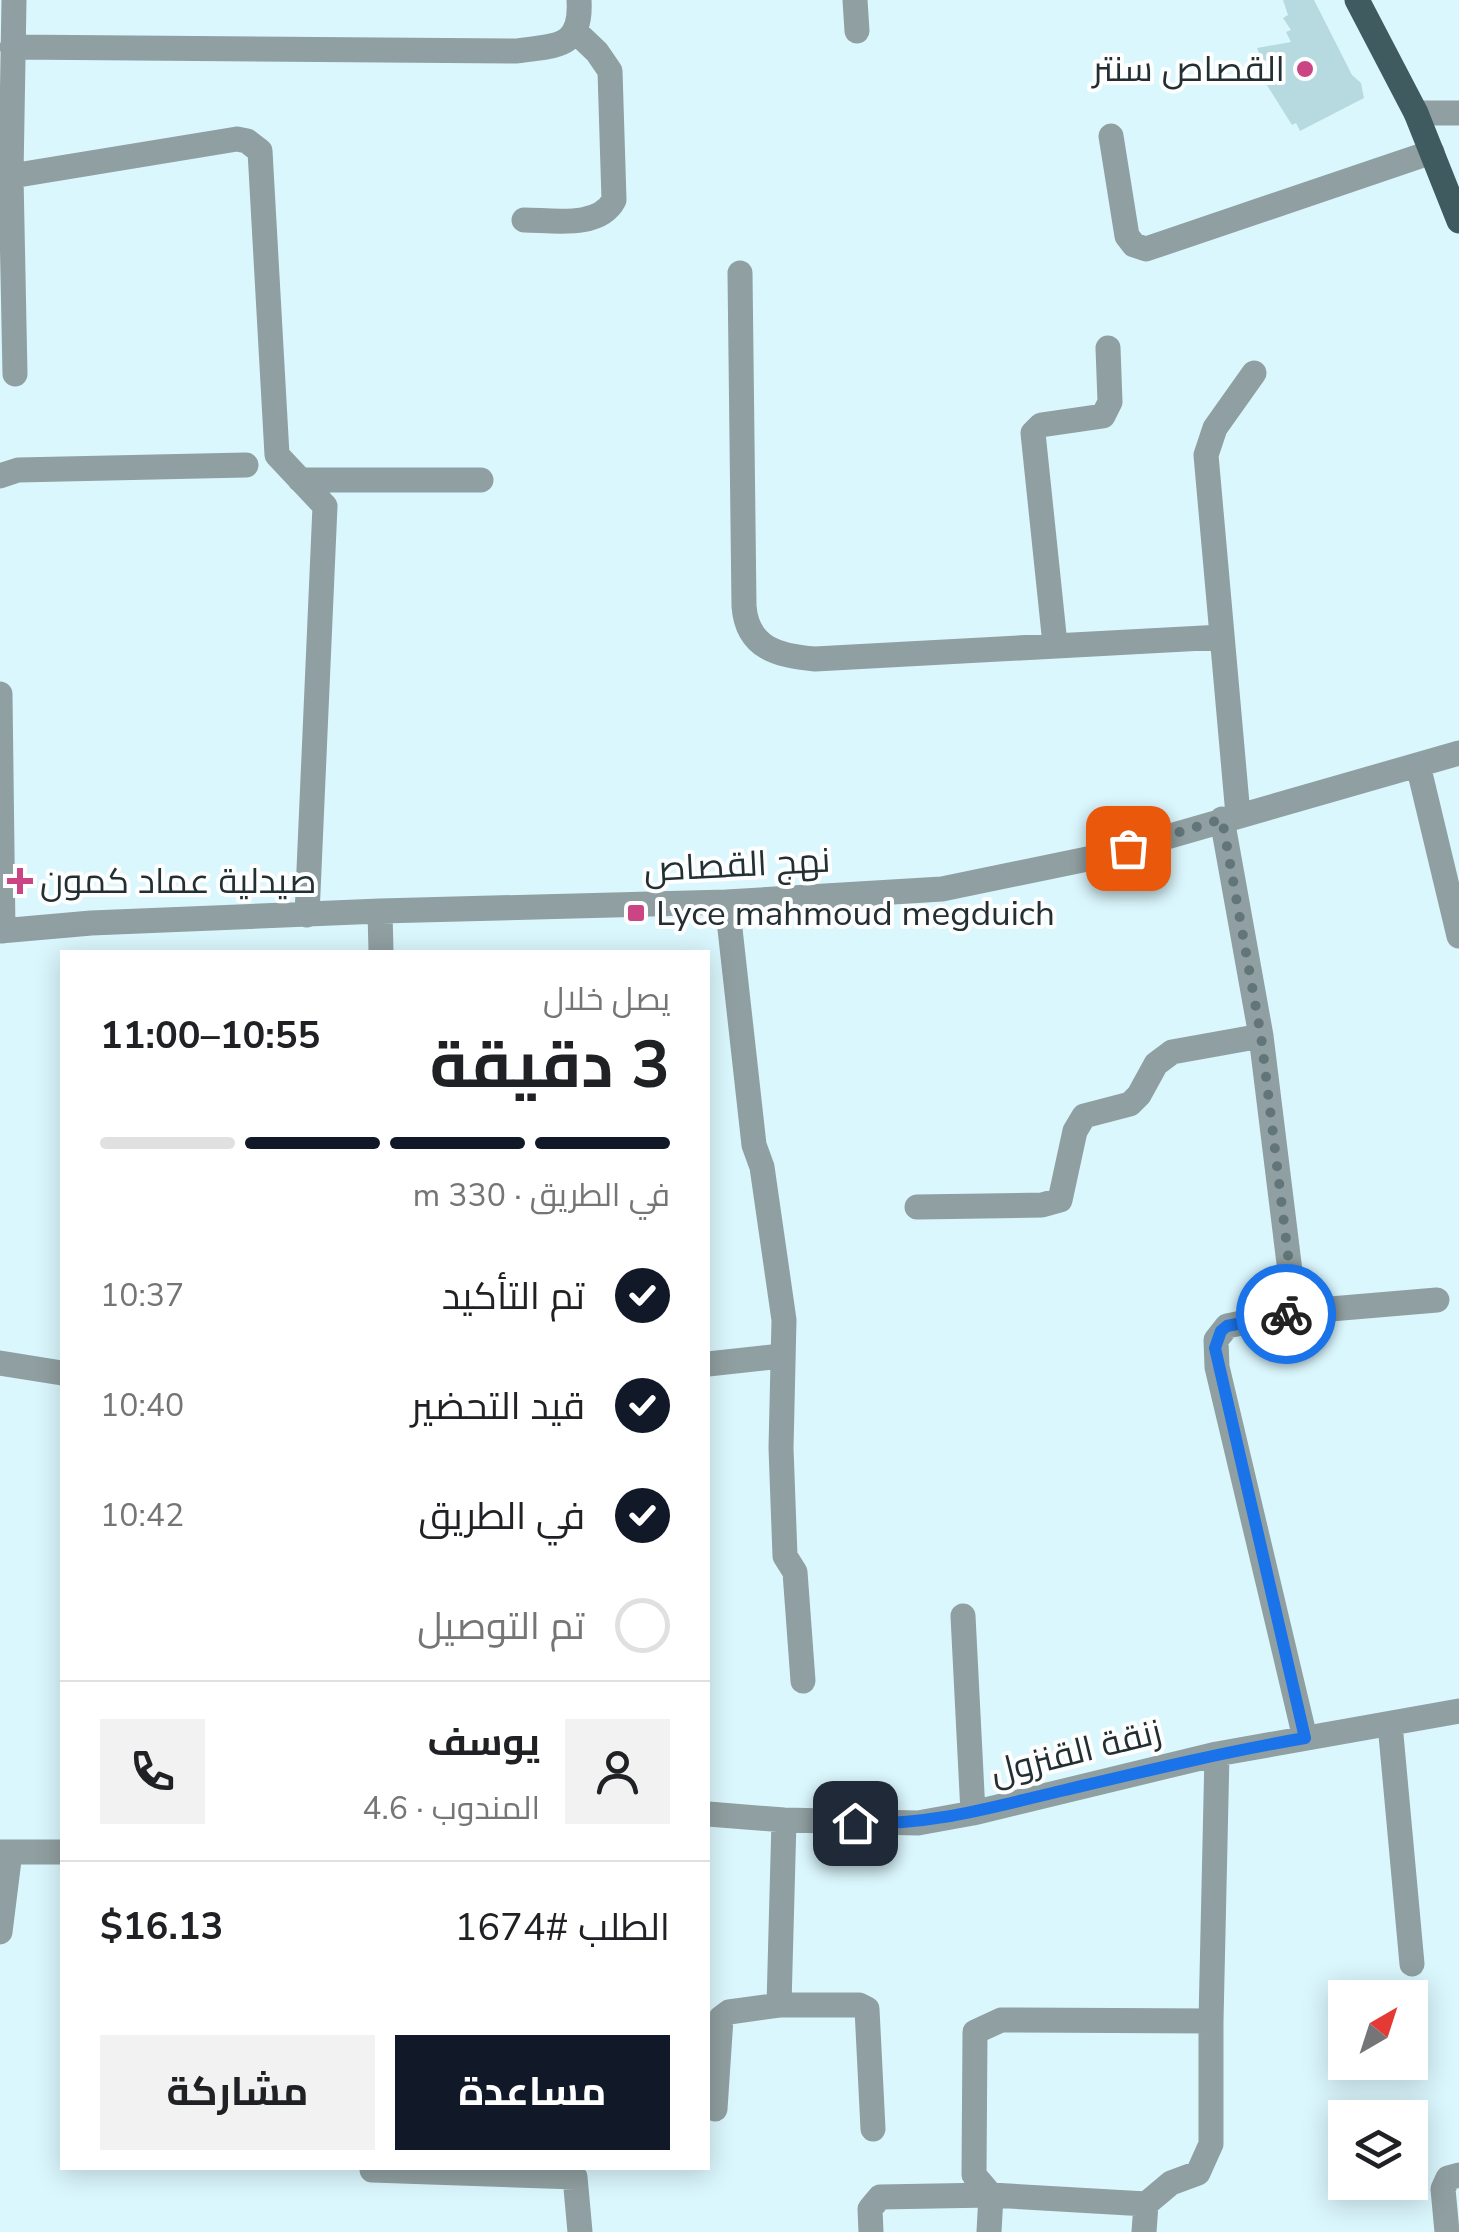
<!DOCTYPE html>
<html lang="ar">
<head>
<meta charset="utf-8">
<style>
  :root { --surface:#fff; --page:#f2f2f2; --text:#202124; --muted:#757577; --line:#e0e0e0; --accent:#111827 }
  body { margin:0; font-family:"Nunito Sans",Cairo,sans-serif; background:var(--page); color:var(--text); direction:rtl; height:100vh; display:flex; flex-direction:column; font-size:38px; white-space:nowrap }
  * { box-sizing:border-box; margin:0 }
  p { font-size:32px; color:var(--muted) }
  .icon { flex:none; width:55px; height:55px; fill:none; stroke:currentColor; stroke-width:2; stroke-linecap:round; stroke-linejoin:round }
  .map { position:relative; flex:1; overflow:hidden; direction:ltr }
  .details { position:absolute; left:60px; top:950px; width:650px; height:1220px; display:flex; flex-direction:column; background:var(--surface); border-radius:0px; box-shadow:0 5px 25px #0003; direction:rtl }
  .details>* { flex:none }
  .needle { width:65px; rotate:39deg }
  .tools { position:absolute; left:1328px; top:1980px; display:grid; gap:20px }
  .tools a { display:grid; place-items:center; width:100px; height:100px; border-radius:0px; background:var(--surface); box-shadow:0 5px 25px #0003; font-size:50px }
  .pin { position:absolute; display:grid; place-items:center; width:85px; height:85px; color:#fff; margin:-42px; border-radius:20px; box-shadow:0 5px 15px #0006 }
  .courier { position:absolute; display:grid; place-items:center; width:100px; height:100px; margin:-50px; border:8px solid #1a73e8; border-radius:50%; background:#fff; color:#222; box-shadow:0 2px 12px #0007 }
  .summary em { font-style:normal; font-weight:700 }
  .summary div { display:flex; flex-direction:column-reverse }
  .summary { display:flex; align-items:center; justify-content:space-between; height:170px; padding:0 40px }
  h1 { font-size:65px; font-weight:700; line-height:75px }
  .bar { display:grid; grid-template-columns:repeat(4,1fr); gap:15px 10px; align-content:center; height:120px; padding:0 40px }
  .bar i { height:12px; border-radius:8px; background:var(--line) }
  .bar .active { background:var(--accent) }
  .bar p { grid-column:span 4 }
  .line { display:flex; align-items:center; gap:25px; padding:0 40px; border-top:2px solid var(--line) }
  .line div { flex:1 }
  .round { display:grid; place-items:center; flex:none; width:105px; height:105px; border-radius:0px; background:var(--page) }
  ol { padding:0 40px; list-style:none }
  li { display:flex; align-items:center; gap:30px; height:110px }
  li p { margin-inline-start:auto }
  li .icon { padding:10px; border-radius:50%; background:var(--accent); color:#fff; stroke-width:4 }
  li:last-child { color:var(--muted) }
  li i { width:55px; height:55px; border:5px solid var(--line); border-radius:50% }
  .button { display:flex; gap:20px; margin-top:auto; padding:20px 40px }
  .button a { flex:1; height:115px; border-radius:0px; background:var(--accent); color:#fff; font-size:40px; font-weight:700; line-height:115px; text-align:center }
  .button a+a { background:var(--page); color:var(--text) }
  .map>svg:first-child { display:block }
  .building { fill:#b6dae0 }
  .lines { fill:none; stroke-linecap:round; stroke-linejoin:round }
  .minor { stroke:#909fa1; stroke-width:25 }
  .major { stroke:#405b60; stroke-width:25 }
  .done { stroke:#62767a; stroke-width:10; stroke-dasharray:0 18 }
  .route { stroke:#1a73e8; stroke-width:12 }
  .poi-dot { fill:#cb4484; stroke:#fefefe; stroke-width:4 }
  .labels { text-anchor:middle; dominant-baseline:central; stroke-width:8; stroke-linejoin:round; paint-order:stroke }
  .poi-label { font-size:35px; fill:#223033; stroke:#fefefe; text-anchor:start }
  .street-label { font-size:35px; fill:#223033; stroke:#fefefe }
</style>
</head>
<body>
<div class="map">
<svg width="1459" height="2232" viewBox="0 0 1459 2232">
  <rect width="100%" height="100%" fill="#daf7fd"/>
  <!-- building -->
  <path class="building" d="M1283,0H1314L1352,75L1361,83L1364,98L1300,131L1296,123L1292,125L1263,79L1266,76L1257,63L1262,61L1257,48L1291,42L1286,32L1291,30L1283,18L1288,15Z"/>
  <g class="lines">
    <!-- minor -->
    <path class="minor" d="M14,0L11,176L15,374
      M855,0L857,31
      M12,47L517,51C556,45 582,49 579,0
      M1416,113H1459
      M1111,136L1127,236L1134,245L1146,249L1432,152
      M0,178L237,139L247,141L260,151L277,455L325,506L307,915
      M524,220C552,220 599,229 614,200L610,71L597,52L576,32
      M740,273L744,606C747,648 778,656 815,659L1222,637
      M0,476L18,470L246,465
      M300,480H481
      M1055,644L1033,433L1041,425L1103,416L1110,402L1108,348
      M0,694L3,931
      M1418,765L1459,936
      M1238,815L1206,455L1215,428L1254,373
      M1222,819L1261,1036L1295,1312
      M727,902L754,1145L762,1167L784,1320L781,1448L785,1556L795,1572L803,1681
      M380,911L381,952
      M0,931L91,923L380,911L727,902L942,889L1097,857L1459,753
      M917,1207L1042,1205L1060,1200L1075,1131L1084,1116L1130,1104L1139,1095L1156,1064L1172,1052L1261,1036
      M0,1363L62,1373
      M708,1364L781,1356
      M963,1616L973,1813
      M1390,1724L1412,1964
      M1305,1738L1217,1367L1216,1340L1227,1326L1295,1312L1437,1300
      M708,1814L784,1820L918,1823L973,1813L1217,1754L1459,1711
      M0,1852H62
      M0,1932L10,1852
      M779,2005H859L867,2009L873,2129
      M1211,2021L1217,1754
      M715,2109L721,2018L729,2012L779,2005L784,1820
      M372,2170L575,2177L580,2232
      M871,2232L870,2209L880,2197L991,2195L1146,2204L1171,2183L1198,2173L1211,2144V2021L1001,2020L975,2032L974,2175L991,2195L989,2232
      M1144,2232L1146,2204
      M1447,2232L1443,2189L1448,2178L1459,2175"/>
    <!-- major -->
    <path class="major" d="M1357,0L1416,113L1459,221"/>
  </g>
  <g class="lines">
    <!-- done -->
    <path class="done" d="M1128,848L1222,819L1261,1036L1295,1312L1286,1314"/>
    <!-- route -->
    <path class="route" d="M855,1823C931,1826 992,1807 1065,1790C1145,1771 1224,1752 1305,1738L1215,1348L1221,1331L1227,1326L1286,1314"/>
  </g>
  <!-- markers -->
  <g class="poi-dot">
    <circle cx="1305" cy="69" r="10"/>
    <path d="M15 866h10v10h10v10h-10v10h-10v-10h-10v-10h10z"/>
    <rect x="626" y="903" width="20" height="20" rx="5"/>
  </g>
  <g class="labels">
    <!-- poi labels -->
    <g class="poi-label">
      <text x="1285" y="69" text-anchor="end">القصاص سنتر</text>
      <text x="40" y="881">صيدلية عماد كمون</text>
      <text x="656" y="913">Lyce mahmoud megduich</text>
    </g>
    <!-- street labels -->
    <g class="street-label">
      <text transform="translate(737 865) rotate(-3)">نهج القصاص</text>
      <text transform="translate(1076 1752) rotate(-14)">زنقة القنزول</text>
    </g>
  </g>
</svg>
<div class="tools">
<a><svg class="needle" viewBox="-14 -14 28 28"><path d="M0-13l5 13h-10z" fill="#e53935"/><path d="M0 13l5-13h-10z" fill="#757577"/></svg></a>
<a><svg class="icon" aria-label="layers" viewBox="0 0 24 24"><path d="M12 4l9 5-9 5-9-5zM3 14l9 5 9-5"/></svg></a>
</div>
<div class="pin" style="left:1128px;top:848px;background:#ea580c"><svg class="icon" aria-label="bag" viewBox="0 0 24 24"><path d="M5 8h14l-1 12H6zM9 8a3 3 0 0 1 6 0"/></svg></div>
<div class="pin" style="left:855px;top:1823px;background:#1f2937"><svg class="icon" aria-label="home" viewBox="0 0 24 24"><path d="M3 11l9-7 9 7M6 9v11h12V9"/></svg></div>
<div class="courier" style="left:1286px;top:1314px"><svg class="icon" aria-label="bike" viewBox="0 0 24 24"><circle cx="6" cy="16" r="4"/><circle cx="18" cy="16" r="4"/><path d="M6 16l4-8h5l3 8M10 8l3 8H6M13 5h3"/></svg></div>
<section class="details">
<div class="summary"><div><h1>3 دقيقة</h1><p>يصل خلال</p></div><em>10:55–11:00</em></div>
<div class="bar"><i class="active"></i><i class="active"></i><i class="active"></i><i></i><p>في الطريق · 330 m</p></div>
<ol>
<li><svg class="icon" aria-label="check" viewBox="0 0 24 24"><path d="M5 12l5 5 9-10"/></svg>تم التأكيد<p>10:37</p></li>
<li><svg class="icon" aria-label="check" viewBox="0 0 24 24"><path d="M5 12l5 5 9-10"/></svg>قيد التحضير<p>10:40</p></li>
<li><svg class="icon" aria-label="check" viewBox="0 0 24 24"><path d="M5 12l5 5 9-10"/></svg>في الطريق<p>10:42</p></li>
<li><i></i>تم التوصيل</li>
</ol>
<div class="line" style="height:180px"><a class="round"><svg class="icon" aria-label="person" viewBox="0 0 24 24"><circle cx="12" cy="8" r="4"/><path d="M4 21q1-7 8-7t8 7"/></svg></a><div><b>يوسف</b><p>المندوب · 4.6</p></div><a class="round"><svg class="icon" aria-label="phone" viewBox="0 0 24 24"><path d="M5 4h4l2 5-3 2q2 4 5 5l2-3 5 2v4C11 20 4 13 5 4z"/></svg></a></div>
<div class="line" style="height:130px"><div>الطلب #1674</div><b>$16.13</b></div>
<div class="button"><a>مساعدة</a><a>مشاركة</a></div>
</section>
</div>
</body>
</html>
